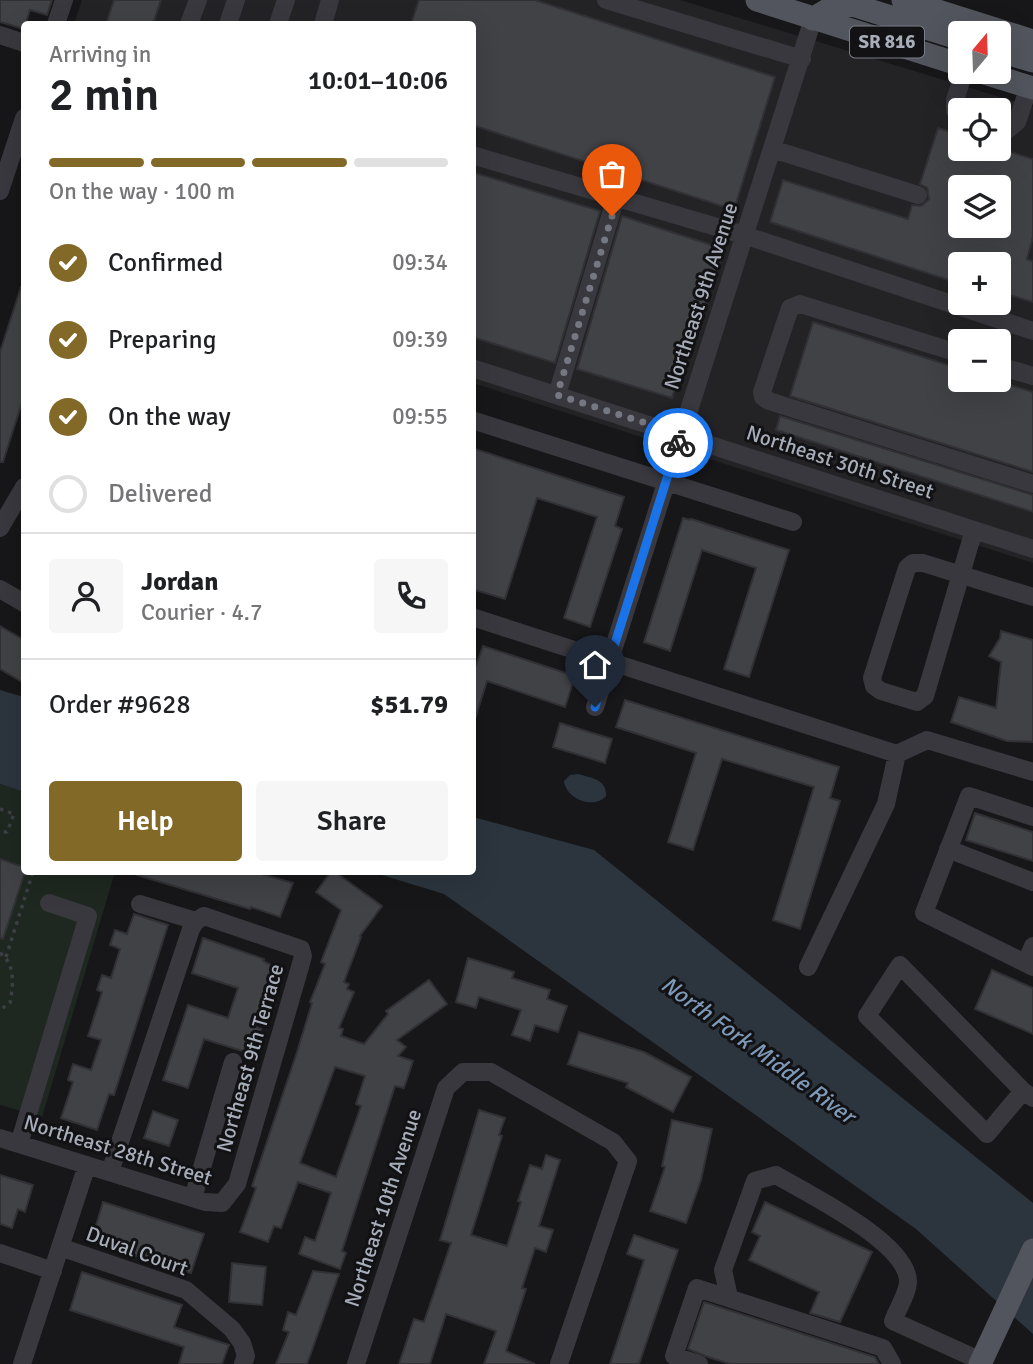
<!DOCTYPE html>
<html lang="en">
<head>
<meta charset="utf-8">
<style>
  :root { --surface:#fff; --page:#f6f6f6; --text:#202124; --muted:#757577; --line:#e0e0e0; --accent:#836927 }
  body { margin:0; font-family:Signika,sans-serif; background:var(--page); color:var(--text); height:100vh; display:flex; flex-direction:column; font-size:26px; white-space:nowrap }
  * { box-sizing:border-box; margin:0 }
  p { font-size:23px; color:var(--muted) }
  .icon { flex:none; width:38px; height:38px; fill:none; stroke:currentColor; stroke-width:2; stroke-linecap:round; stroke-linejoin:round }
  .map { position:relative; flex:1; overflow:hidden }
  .side { position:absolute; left:21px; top:21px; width:455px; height:854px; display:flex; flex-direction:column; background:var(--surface); border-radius:7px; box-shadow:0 7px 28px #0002 }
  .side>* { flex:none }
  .needle { width:46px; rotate:19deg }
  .buttons { position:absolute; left:948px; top:21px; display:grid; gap:14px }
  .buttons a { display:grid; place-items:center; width:63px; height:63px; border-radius:7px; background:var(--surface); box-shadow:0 7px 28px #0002; font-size:35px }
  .pin { position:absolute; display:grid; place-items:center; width:60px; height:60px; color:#fff; margin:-72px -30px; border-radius:50% 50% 50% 0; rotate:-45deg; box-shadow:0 0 7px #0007 }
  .pin .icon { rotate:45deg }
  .courier { position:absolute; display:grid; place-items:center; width:70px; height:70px; margin:-35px; border:5px solid #1a73e8; border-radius:50%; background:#fff; color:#222; box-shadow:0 2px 9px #0007 }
  .headline em { font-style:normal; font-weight:600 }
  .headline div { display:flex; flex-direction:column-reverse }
  .headline { display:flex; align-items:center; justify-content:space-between; height:119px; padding:0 28px }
  h1 { font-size:46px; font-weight:600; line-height:52px }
  .bar { display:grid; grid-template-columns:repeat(4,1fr); gap:10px 7px; align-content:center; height:84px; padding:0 28px }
  .bar i { height:9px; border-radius:5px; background:var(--line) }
  .bar .current { background:var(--accent) }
  .bar p { grid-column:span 4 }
  .line { display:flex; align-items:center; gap:18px; padding:0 28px; border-top:2px solid var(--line) }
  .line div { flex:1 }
  .round { display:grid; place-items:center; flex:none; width:74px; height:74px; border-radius:7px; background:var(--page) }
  ol { padding:0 28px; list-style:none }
  li { display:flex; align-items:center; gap:21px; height:77px }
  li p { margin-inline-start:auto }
  li .icon { padding:7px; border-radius:50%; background:var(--accent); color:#fff; stroke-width:4 }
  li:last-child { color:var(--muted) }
  li i { width:38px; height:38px; border:4px solid var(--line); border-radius:50% }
  .cta { display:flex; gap:14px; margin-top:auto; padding:14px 28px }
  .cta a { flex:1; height:80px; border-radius:7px; background:var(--accent); color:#fff; font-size:28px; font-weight:600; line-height:80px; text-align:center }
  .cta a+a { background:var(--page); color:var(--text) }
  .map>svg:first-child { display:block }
  .built { fill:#232326; fill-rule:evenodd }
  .green { fill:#1e2720 }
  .water { fill:#2c353e }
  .building { fill:#414246; stroke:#313135; stroke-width:2; fill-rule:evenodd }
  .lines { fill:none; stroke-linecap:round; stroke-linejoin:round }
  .path { stroke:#3d3f45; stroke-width:3.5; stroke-dasharray:3.5 5; stroke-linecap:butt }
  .minor { stroke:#38383e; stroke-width:18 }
  .major { stroke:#53555e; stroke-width:23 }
  .done { stroke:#757882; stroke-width:7; stroke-dasharray:0 12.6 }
  .route { stroke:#1a73e8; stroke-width:9 }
  .labels { text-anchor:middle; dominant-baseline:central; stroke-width:6; stroke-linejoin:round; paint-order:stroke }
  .shield { fill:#121214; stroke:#7b7e88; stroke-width:2 }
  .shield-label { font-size:19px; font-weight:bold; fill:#a8adba }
  .street-label { font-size:21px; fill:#a8adba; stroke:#121214 }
  .water-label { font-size:23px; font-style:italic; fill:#7d99b7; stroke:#121214 }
</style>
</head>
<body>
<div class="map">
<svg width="1033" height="1364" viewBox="0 0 1033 1364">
  <rect width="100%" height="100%" fill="#171719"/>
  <!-- built -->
  <path class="built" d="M82,0H680L1033,107V563L473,383L472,24H74ZM961,110H999V149H961ZM961,187H999V226H961ZM961,264H999V303H961ZM961,341H999V380H961Z"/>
  <!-- green -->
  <path class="green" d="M0,784L24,792V872H115L42,1117L0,1105Z"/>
  <!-- water -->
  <path class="water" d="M0,690L24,697V792L0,784Z
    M578,774C591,778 607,779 606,796C594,810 566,799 564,781L570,775Z
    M473,817L594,850L1033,1203V1334L916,1229L444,894L372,872H472Z"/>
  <!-- building -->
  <path class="building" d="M0,0H52L47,15L30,10L24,29L0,22Z
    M114,0H161L153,24H106Z
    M419,0H535L775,77L734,210L472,125V24H411Z
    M938,128L961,135V149H1001L1033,159V237L1027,259L1033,261V302L999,292V264H961V284L770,222L783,180L908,219L912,205L921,206L929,199L927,188L920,184ZM961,187H999V232L979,226H961Z
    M472,172L600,211L555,363L472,337Z
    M622,216L724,249L703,312L698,311L672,398L577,369Z
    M21,287L24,288V396L3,462H0V352Z
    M813,322L961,369V380H994L1033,392V472L790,396Z
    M780,416L1033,495V512L776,430Z
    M472,448L624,497L615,526L622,529L590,627L564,618L597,517L537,498L505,599L472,589Z
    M683,518L690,520L691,519L789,550L749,677L724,669L756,568L702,550L670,651L644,642Z
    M0,626L24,640V683L0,669Z
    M1001,631L1033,640V742L1007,741L951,722L959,697L996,708L1001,662L989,656L1000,638Z
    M483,646L575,676L565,707L487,681L476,716H472V677Z
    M625,700L839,767L830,798L840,801L800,929L773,920L814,787L722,759L693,850L668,842L696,753L616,727Z
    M560,723L612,739L605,763L553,747Z
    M975,813L1033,832V861L966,840Z
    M0,859L24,867L25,872L3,939L0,938Z
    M138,872H254L293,883L280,917L251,907L250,909L137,875Z
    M331,872H335L382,906L360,936L361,937L344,982L349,984L347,989L354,992L339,1028L343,1029L341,1036L364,1044L388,1014L386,1011L429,980L447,1004L397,1040L406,1047L398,1056L413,1061L404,1088L395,1086L342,1251L346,1253L340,1269L299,1254L305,1237L315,1241L331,1193L298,1182L281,1228L274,1226L268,1242L240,1232L256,1188L252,1186L297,1052L312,1003L310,1002L325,964L321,962L341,910L316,892ZM335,1067L365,1076L356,1104L361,1106L336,1177L300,1163Z
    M134,914L168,925L114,1095L109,1094L97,1130L61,1118L73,1082L68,1080L73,1064L91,1070L101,1040L88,1036L102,992L97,990L102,975L111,978L120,949L110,945L115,930L127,934Z
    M203,938L264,959L263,961L275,967L256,1027L261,1029L252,1054L204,1039L188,1088L163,1080L188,1005L228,1018L238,988L192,973Z
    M468,958L514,972L512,978L550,990L547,999L567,1006L558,1032L535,1025L530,1041L512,1035L521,1010L479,997L476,1008L456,1002Z
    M992,970L1033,988V1034L975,1009Z
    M579,1032L644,1052L691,1077L673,1112L626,1087L628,1083L568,1064Z
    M479,1110L505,1118L499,1135L502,1136L471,1235L507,1246L521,1202L518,1201L530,1165L542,1169L546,1155L560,1160L539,1226L553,1230L546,1252L535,1248L522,1288L526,1289L506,1351L535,1364H484L496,1331L446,1314L430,1364H399L414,1319L424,1322L451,1243L440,1240Z
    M153,1111L178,1120L169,1146L144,1138Z
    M672,1120L712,1129L701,1180L686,1223L650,1211L665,1167L662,1166Z
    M0,1175L33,1185L25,1212L18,1209L12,1228L0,1224Z
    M103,1202L204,1234L191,1273L91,1242Z
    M765,1202L872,1252L840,1322L810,1313L819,1292L749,1260L760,1236L752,1232Z
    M634,1235L678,1250L639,1364H610L644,1260L627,1254Z
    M232,1263L266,1267L262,1305L229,1302Z
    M313,1271L339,1274L307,1364H276L289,1332L283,1330L288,1312L296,1315Z
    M82,1272L182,1305L174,1327L229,1345L222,1364H179L184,1347L70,1310Z
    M704,1302L875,1357L879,1364H730L708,1357L688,1349Z"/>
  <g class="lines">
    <!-- path -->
    <path class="path" d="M0,809L14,814L7,832H0
      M0,953C16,964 13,986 10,1003L0,1010
      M6,957L33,872"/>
    <!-- minor -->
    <path class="minor" d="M606,0L802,59
      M56,24L64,0
      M189,24L198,0
      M228,24L236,0
      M278,24L286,0
      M323,24L330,0
      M0,35L24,43
      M961,115L955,110V100L964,72
      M999,127L1007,130L1017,122L1029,87
      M772,149L918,195
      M472,155L744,235L1033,331
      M0,191L24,118
      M961,354L800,304L790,308L762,392L763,397L769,401L1033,484
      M999,366L1033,376
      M472,368L1033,549
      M557,395L616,197
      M472,420L793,522
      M0,528L24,487
      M974,530L925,696L917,702L881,691L874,686L872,678L907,568L913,563H923L1033,597
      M0,589L24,603
      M472,617L897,754L927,740L1033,772
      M595,707L813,19
      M1033,817L969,796L924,913L1033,967
      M948,849L1033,882
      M140,904L196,921
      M1026,963L1033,946
      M808,967L886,804L897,754
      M1023,1091L987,1134L867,1016L900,965L1023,1091L1033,1098
      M0,1138L205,1202L222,1203L237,1184L300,967L303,956L301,949L204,916L196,921L191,929L110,1172
      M19,1144L88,916L49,903
      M193,1198L233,1062
      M60,1247L186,1290L232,1329L242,1343L246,1356L243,1364
      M0,1253L53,1271
      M729,1297L723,1270L755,1181L776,1175C808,1194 907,1242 908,1281C908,1293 897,1310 893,1321L981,1361
      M22,1364L87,1165
      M356,1364L446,1088L463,1072H491L613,1142L628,1161L559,1364
      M699,1364L674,1356L697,1288L883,1348L892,1364"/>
    <!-- major -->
    <path class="major" d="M757,0L961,65
      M903,0L1033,41
      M813,19C829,8 837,3 856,6L961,39
      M999,51L1033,61
      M981,72L1033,88
      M980,1364L1033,1250"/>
  </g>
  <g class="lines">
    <!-- done -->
    <path class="done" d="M612,216L557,395L681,434L678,443"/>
    <!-- route -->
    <path class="route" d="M595,707L678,443"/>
  </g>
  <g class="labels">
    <!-- shield labels -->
    <rect class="shield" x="850" y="26.5" width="74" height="31" rx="5"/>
    <g class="shield-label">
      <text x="887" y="42">SR 816</text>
    </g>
    <!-- street labels -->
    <g class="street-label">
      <text transform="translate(701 296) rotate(-72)">Northeast 9th Avenue</text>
      <text transform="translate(840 462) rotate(18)">Northeast 30th Street</text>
      <text transform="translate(250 1058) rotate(-74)">Northeast 9th Terrace</text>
      <text transform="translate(118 1150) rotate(17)">Northeast 28th Street</text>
      <text transform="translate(383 1208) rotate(-72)">Northeast 10th Avenue</text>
      <text transform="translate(137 1251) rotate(20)">Duval Court</text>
    </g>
    <!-- water labels -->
    <g class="water-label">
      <text transform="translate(758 1050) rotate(36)">North Fork Middle River</text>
    </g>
  </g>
</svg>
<div class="buttons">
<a><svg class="needle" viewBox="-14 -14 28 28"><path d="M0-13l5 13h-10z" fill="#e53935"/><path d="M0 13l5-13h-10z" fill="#757577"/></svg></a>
<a><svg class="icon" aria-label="locate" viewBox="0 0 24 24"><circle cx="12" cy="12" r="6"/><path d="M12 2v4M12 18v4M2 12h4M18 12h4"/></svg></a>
<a><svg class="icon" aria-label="layers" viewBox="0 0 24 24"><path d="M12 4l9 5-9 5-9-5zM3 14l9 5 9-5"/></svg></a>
<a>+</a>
<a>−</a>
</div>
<div class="pin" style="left:612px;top:216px;background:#ea580c"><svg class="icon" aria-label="bag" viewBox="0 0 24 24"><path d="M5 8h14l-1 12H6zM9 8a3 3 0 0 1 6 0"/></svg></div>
<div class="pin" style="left:595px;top:707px;background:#1f2937"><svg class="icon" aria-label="home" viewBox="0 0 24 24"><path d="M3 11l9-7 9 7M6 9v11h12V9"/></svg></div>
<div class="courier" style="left:678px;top:443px"><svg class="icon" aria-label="bike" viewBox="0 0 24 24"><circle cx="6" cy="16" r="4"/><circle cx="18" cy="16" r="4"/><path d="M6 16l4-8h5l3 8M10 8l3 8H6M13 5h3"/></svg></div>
<section class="side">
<div class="headline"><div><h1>2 min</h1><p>Arriving in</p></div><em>10:01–10:06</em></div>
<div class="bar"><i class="current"></i><i class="current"></i><i class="current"></i><i></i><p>On the way · 100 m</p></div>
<ol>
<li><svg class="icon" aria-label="check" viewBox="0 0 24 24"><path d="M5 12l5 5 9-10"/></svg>Confirmed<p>09:34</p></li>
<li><svg class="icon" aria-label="check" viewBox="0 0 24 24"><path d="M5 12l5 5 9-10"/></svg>Preparing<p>09:39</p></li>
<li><svg class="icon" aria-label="check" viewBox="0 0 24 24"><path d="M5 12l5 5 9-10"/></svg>On the way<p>09:55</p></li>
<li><i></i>Delivered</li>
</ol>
<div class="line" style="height:126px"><a class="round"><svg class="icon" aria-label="person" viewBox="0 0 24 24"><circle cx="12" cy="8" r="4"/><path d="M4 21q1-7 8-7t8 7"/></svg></a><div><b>Jordan</b><p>Courier · 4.7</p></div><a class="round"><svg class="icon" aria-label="phone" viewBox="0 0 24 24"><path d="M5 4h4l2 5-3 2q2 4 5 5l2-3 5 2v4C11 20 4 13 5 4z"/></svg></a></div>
<div class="line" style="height:91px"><div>Order #9628</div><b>$51.79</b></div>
<div class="cta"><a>Help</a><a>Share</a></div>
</section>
</div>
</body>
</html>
